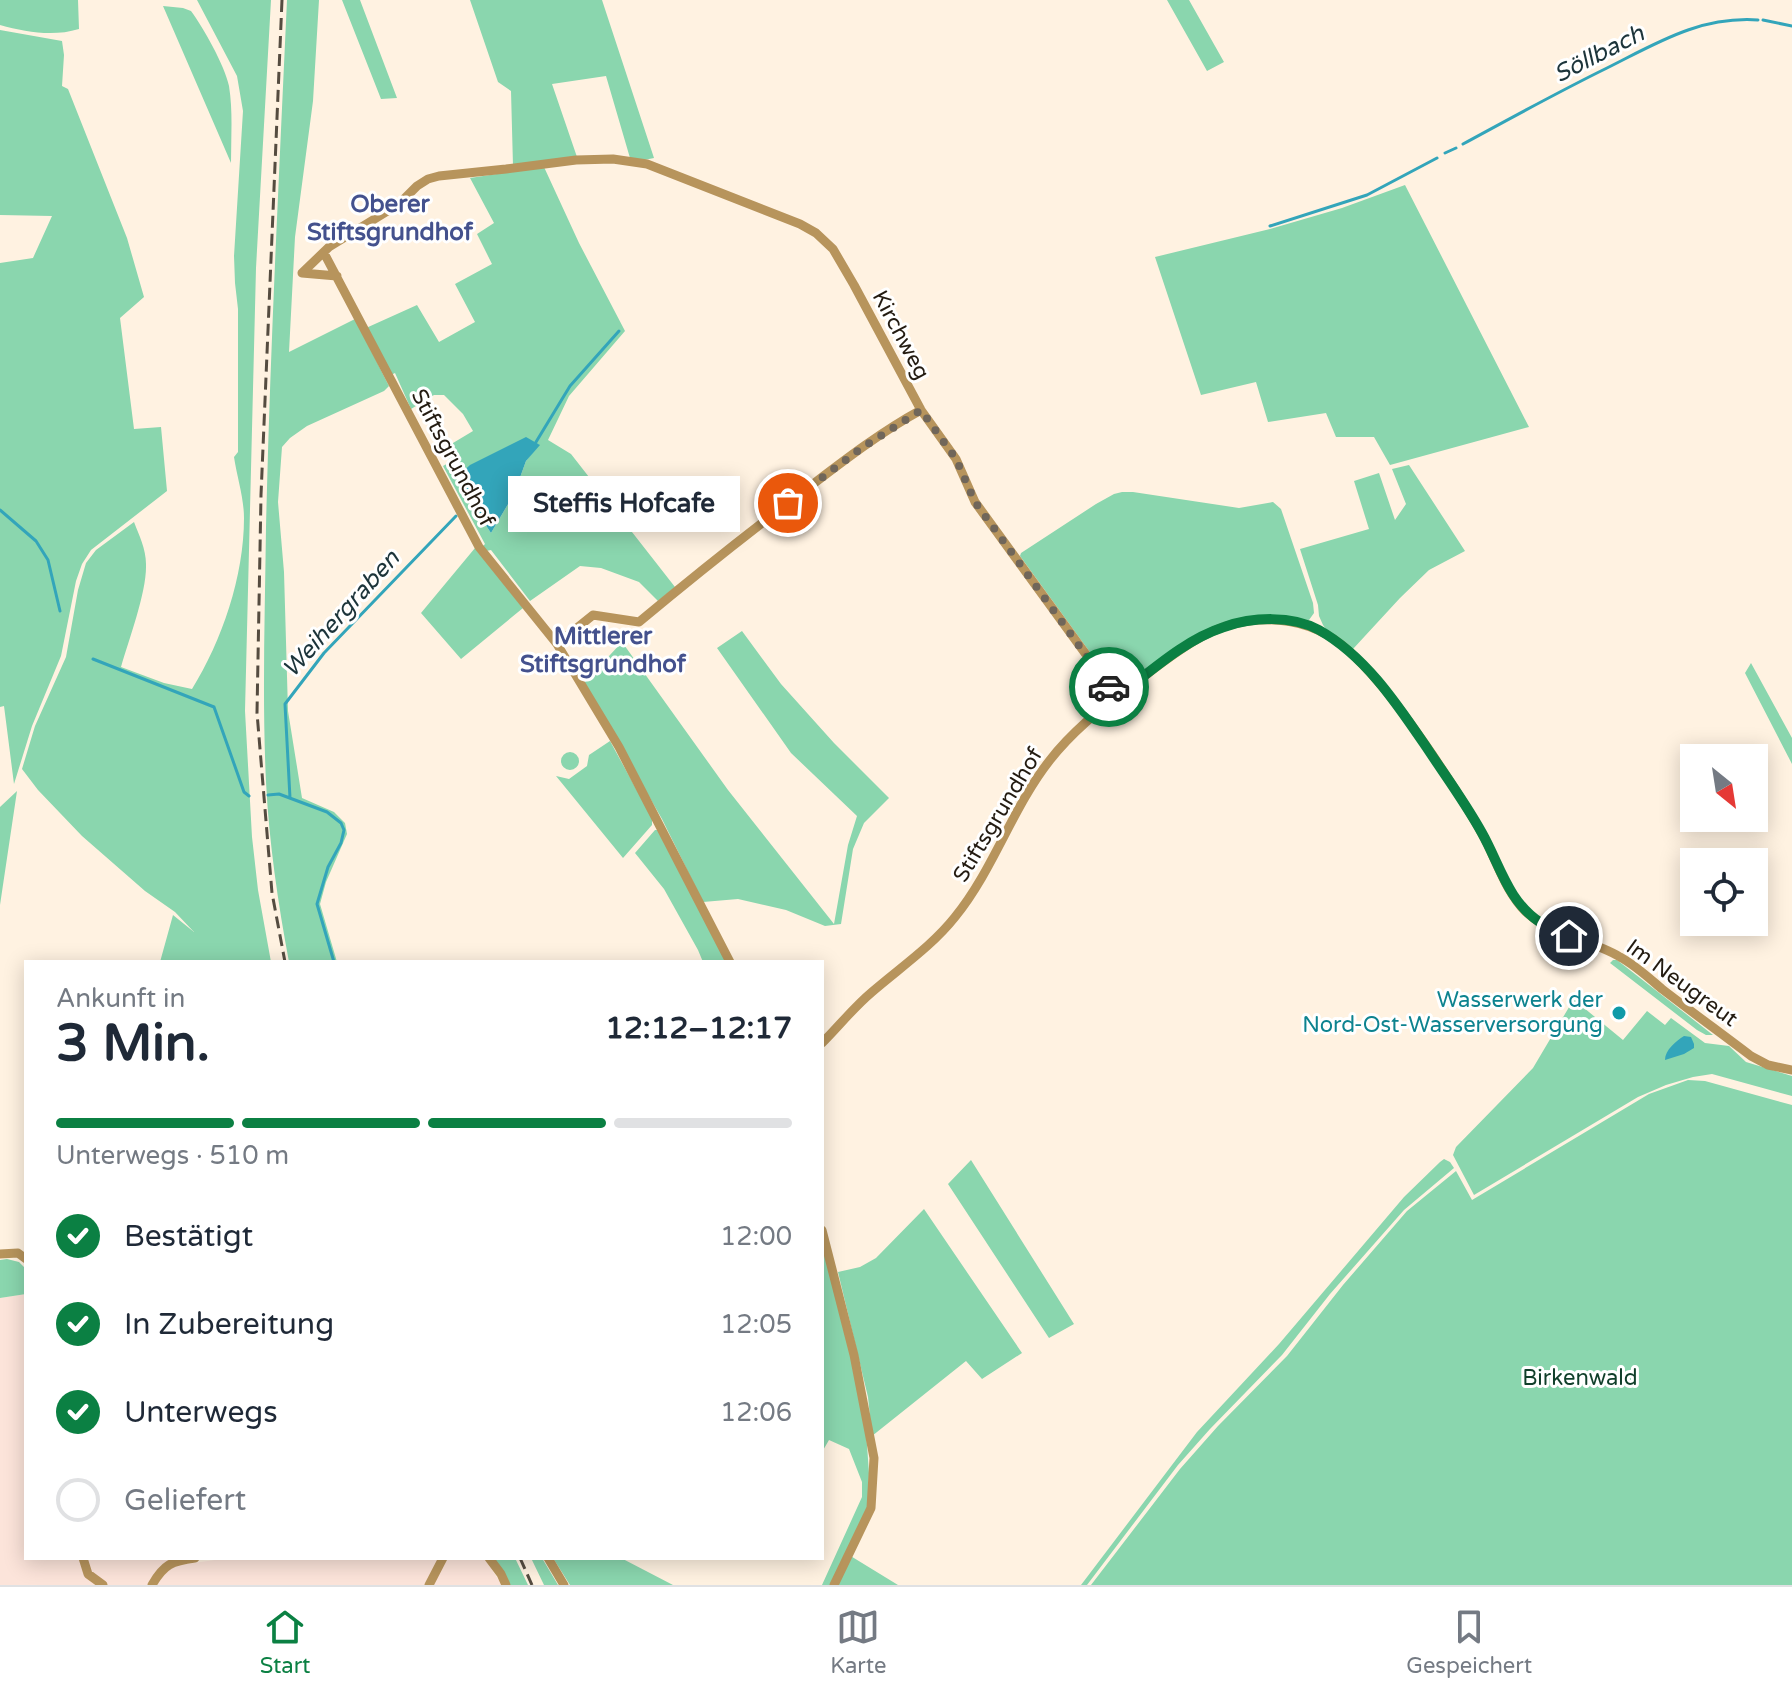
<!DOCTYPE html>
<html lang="de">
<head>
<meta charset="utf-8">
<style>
  :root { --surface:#fff; --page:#f6f6f7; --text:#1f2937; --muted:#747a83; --line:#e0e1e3; --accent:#0b8043 }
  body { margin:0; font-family:"Varela Round",sans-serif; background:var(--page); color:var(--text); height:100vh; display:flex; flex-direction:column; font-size:30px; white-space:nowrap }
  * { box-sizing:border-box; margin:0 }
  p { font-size:26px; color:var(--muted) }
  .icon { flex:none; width:44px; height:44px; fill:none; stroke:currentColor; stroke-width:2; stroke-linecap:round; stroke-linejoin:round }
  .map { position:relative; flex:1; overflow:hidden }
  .drawer { position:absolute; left:24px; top:960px; width:800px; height:600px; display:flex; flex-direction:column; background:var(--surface); border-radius:0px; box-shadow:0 4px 20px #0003 }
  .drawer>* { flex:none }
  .needle { width:52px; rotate:150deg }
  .controls { position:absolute; left:1680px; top:744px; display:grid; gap:16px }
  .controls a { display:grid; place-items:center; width:88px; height:88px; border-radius:0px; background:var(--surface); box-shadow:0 4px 20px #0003; font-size:40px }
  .pin { position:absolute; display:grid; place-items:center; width:68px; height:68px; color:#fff; margin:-34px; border:4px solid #fff; border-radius:50%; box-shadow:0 2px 8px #0007 }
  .courier { position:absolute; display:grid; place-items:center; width:80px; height:80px; margin:-40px; border:6px solid #0b8043; border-radius:50%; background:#fff; color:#222; box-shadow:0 2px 10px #0007 }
  .bubble { position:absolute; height:56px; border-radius:0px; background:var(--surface); box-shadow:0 4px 20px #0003; font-size:26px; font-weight:800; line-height:56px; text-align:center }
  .head em { font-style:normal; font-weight:800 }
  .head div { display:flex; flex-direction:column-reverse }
  .head { display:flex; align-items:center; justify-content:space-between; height:136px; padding:0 32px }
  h1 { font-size:52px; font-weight:800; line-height:60px }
  .bar { display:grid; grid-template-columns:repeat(4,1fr); gap:12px 8px; align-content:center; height:96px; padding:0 32px }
  .bar i { height:10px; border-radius:6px; background:var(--line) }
  .bar .on { background:var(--accent) }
  .bar p { grid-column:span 4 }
  ol { padding:0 32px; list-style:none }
  li { display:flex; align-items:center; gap:24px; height:88px }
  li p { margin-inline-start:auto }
  li .icon { padding:8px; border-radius:50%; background:var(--accent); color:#fff; stroke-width:4 }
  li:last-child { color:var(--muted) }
  li i { width:44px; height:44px; border:4px solid var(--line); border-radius:50% }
  .menu { display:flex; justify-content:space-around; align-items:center; height:112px; border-top:2px solid var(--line); background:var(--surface); font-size:22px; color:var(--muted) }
  .menu a { display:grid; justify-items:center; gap:4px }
  .menu .on { color:var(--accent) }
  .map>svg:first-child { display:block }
  .commercial { fill:#fce4da }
  .green { fill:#8ad6ae; fill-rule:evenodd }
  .water { fill:#33a5ba }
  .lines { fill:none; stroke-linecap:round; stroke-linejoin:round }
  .stream { stroke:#33a5ba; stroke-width:3 }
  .minor { stroke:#b7945c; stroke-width:9 }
  .rail { stroke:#554c40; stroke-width:3; stroke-dasharray:12 6; stroke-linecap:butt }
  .done { stroke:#70665a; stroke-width:8; stroke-dasharray:0 14.4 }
  .route { stroke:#0b8043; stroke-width:10 }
  .culture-dot { fill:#0f9aa8; stroke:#fff; stroke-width:3 }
  .labels { text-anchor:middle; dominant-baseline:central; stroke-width:6; stroke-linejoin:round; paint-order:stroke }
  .street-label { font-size:22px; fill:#231b11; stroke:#fff }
  .culture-label { font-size:22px; fill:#0d838f; stroke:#fff; text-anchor:end }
  .park-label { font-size:22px; fill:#103f2a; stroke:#fff }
  .water-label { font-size:24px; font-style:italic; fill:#1c343a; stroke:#fff }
  .neighbourhood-label { font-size:24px; font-weight:bold; fill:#44518d; stroke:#fff }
</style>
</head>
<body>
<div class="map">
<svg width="1792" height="1585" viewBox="0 0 1792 1585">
  <rect width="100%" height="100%" fill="#fff2e1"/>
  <!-- commercial -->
  <path class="commercial" d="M26,1294V1558H176L180,1565L229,1558H484L502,1585H0V1298Z"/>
  <!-- green -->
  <path class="green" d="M0,0H78L79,29C53,37 26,32 0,25Z
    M197,0H271L256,268L245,711L252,837L258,890L271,962H160L173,915L194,932L175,912L145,891L82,836L38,790L22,769L35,726L66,657L78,590L86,563L96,550L134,522C139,535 146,549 146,564C147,592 129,639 121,667L164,683L192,689C222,641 244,576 244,518C244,498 237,477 234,457L238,452V309L235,283L234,256L243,111L237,76Z
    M287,0H319L313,101L295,237L289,352L355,319L389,386L384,391L307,426L290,438L282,447L278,502L284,572L288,711L302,798L334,812L345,823L347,834L326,882L320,904L337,962H289C278,903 269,842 266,782C262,697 265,612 266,527C270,351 279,176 287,0Z
    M342,0H360L397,98L381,99Z
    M470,0H602L654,158L644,160L630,158L606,76L552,84L577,157L513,166L511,91L498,82Z
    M1167,0H1189L1224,62L1207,71Z
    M163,6L183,8L191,11C203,27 225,66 229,86C233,111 231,137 231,163Z
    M0,30L62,41L64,55L62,86L68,89L127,238L144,297L120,318L134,429L161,427L167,491L91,550L82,564L76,581L61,656L32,726L14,784L4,706L0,707V263L33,258L52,216L0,215Z
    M544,167L579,243L625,331L569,396L548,440L571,454L675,587L658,601L639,582L601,568L580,566L530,601L491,550L486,551L483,546L485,544L443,466L450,462L443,449L473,431L463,414L444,395H434L411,409L395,373L391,375L366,328L417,305L439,342L475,322L455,284L492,264L477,234L494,223L470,178ZM539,444L526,461L514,494L491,533L465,494L458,476C481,456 510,451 539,444Z
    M1405,185L1529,427L1390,465L1374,437H1336L1326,413L1268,422L1256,382L1201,395L1155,257L1270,229L1342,208Z
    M1409,465L1465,551L1429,570L1400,598L1353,649L1328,632L1323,625L1319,616L1318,605L1300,549L1369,529L1354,481L1379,473L1395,520L1406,504L1392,469Z
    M1122,492H1133L1239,508L1273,502L1281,509L1313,603L1314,613L1309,620L1269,617L1223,624L1122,689L1116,688L1020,556L1021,553L1096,504L1114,494Z
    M475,548L523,608L461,659L421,613Z
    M742,631L781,684L834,743L889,798L864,823L853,849L841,924L825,926L786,910L738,899L703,902L662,819L584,683L622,642L728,790L834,924L848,845L857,816L791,753L717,648Z
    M1751,663L1792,738V764L1745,673Z
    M610,741L652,818V825L623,858L556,776L569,779L587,766L589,755Z
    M561 761a9 9 0 1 1 18 0a9 9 0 1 1-18 0Z
    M17,791L0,905V807Z
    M655,830H658L728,962H703L698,950L664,889L635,853Z
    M1613,960H1617L1713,1035H1706L1697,1030L1610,963Z
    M1578,992V1003L1623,1040L1647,1011L1665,1025L1671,1018L1705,1043L1729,1046L1746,1062L1792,1076V1096L1712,1074L1693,1077L1666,1085L1638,1097L1474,1195L1453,1155L1456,1147L1533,1068Z
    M1688,1080L1705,1081L1792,1105V1585H1091L1180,1469L1218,1426L1287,1356L1343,1285L1407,1211L1456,1171L1472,1200L1649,1094Z
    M1444,1159L1450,1162L1454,1168L1404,1210L1330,1294L1282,1355L1210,1429L1178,1465L1087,1585H1081L1197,1432L1279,1344L1404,1197L1440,1162Z
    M971,1160L1074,1324L1049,1338L948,1184Z
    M924,1209L1022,1353L982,1379L966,1361L872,1436L868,1397L838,1272L860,1267L876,1258Z
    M822,1242L843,1319L866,1431L869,1473L868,1507L830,1585H822L862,1497V1482L849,1449L829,1440L822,1452Z
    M7,1259L19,1262L26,1269V1294L0,1298V1260Z
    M849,1555L898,1585H834Z
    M493,1558H515L528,1585H510Z
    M531,1558H542L558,1585H544Z
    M553,1558H621L673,1585H570Z"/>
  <!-- water -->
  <path class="water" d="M526,437L540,445L526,461L514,494L491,533L465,494L458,476L470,465Z
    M1684,1036L1691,1037L1694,1044V1048L1684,1054L1665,1060C1665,1050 1676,1041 1684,1036Z"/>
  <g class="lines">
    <!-- stream -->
    <path class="stream" d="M1763,20L1792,26
      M1463,144C1511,118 1558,92 1607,68C1657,43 1700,16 1758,20
      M1445,153L1456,148
      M1270,226L1367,195L1437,158
      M536,442L570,386L619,331
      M0,510L36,541L48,560L60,611
      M93,659L214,707L244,792L249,796
      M268,795L279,794L327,812L341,823L344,830L341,843L328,867L317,904L334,962
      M290,798L285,704L324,653L456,516"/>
    <!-- minor -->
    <path class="minor" d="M324,253L479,547L557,644L619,747L730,962
      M302,273L329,247L399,204L417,186L428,179L439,176L506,169L576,160L613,159L647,164L800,224L816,233L833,249L854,285L921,410L956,459L975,502L1117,697
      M302,273L337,276
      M557,644L593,615L639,622C693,577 748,533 804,491C842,462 879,433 921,410
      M822,1043C839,1026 854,1007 872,992C901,967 932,946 955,917C994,869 1012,808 1050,760C1074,729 1107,703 1138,681C1159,665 1180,648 1203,636C1251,611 1310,614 1350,652C1382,682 1407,718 1432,754C1449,780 1466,805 1481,832C1496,858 1504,890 1526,912C1552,936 1590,939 1620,957C1635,965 1649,978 1662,989C1692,1012 1722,1034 1751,1056L1768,1065L1792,1070
      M822,1230L854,1355L874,1458L871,1508L834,1585
      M0,1254L18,1253L26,1259
      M83,1558L88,1574L103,1585
      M489,1558L501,1574L506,1585
      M548,1558L564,1585
      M152,1585C164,1564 172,1561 195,1558
      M429,1585L443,1558"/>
    <!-- rail -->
    <path class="rail" d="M282,0L261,495L257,713L272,893L285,962
      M520,1558L532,1585"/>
  </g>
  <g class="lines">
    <!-- done -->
    <path class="done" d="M788,503L863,447L921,410L956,459L975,502L1109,687"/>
    <!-- route -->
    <path class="route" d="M1109,687L1117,697C1150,672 1184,640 1224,627C1252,617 1292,615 1319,630C1367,657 1399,707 1429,751C1447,778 1466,804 1482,833C1500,865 1508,902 1541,923C1549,929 1560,932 1569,936"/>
  </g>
  <!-- markers -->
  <circle class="culture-dot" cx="1619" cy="1013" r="8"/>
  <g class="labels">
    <!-- street labels -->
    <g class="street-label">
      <text transform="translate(901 335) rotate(62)">Kirchweg</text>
      <text transform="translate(453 458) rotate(62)">Stiftsgrundhof</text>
      <text transform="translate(998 815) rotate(-59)">Stiftsgrundhof</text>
      <text transform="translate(1682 983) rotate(36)">Im Neugreut</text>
    </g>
    <!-- culture labels -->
    <g class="culture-label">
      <text x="1603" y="1000">Wasserwerk der<tspan x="1603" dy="25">Nord-Ost-Wasserversorgung</tspan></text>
    </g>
    <!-- park labels -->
    <g class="park-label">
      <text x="1580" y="1378">Birkenwald</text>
    </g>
    <!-- water labels -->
    <g class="water-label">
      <text transform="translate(1599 54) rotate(-27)">Söllbach</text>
      <text transform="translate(341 614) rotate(-48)">Weihergraben</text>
    </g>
    <!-- neighbourhood labels -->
    <g class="neighbourhood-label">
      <text x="390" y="204">Oberer<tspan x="390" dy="28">Stiftsgrundhof</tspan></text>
      <text x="603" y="636">Mittlerer<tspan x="603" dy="28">Stiftsgrundhof</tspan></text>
    </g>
  </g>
</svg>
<div class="controls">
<a><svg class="needle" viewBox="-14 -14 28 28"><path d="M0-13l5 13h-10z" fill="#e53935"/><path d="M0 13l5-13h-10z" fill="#747a83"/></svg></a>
<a><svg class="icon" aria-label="locate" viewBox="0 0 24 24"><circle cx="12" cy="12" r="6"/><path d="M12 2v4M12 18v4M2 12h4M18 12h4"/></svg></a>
</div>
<div class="pin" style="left:788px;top:503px;background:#ea580c"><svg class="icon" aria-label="bag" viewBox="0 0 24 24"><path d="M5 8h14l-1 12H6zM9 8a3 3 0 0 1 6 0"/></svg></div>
<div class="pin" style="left:1569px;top:936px;background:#1f2937"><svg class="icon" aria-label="home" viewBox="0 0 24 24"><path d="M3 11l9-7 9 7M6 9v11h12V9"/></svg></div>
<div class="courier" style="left:1109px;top:687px"><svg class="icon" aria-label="car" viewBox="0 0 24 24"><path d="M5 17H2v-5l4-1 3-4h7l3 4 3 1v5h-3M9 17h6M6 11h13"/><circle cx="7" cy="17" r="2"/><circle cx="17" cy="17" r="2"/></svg></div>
<div class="bubble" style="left:508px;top:476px;width:232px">Steffis Hofcafe</div>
<section class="drawer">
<div class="head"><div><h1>3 Min.</h1><p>Ankunft in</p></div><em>12:12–12:17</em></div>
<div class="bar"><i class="on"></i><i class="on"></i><i class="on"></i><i></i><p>Unterwegs · 510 m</p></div>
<ol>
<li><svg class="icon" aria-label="check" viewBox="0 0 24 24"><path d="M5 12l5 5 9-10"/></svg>Bestätigt<p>12:00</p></li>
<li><svg class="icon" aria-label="check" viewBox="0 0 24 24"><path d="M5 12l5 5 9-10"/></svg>In Zubereitung<p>12:05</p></li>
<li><svg class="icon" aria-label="check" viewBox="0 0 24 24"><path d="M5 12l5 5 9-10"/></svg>Unterwegs<p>12:06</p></li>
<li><i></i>Geliefert</li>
</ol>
</section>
</div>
<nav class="menu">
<a class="on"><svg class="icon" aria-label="home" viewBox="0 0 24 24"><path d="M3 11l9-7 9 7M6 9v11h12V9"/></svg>Start</a>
<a><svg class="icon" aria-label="map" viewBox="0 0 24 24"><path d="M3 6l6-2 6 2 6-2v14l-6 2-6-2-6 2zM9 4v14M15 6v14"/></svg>Karte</a>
<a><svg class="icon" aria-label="saved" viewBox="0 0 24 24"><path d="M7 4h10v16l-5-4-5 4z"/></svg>Gespeichert</a>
</nav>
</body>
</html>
